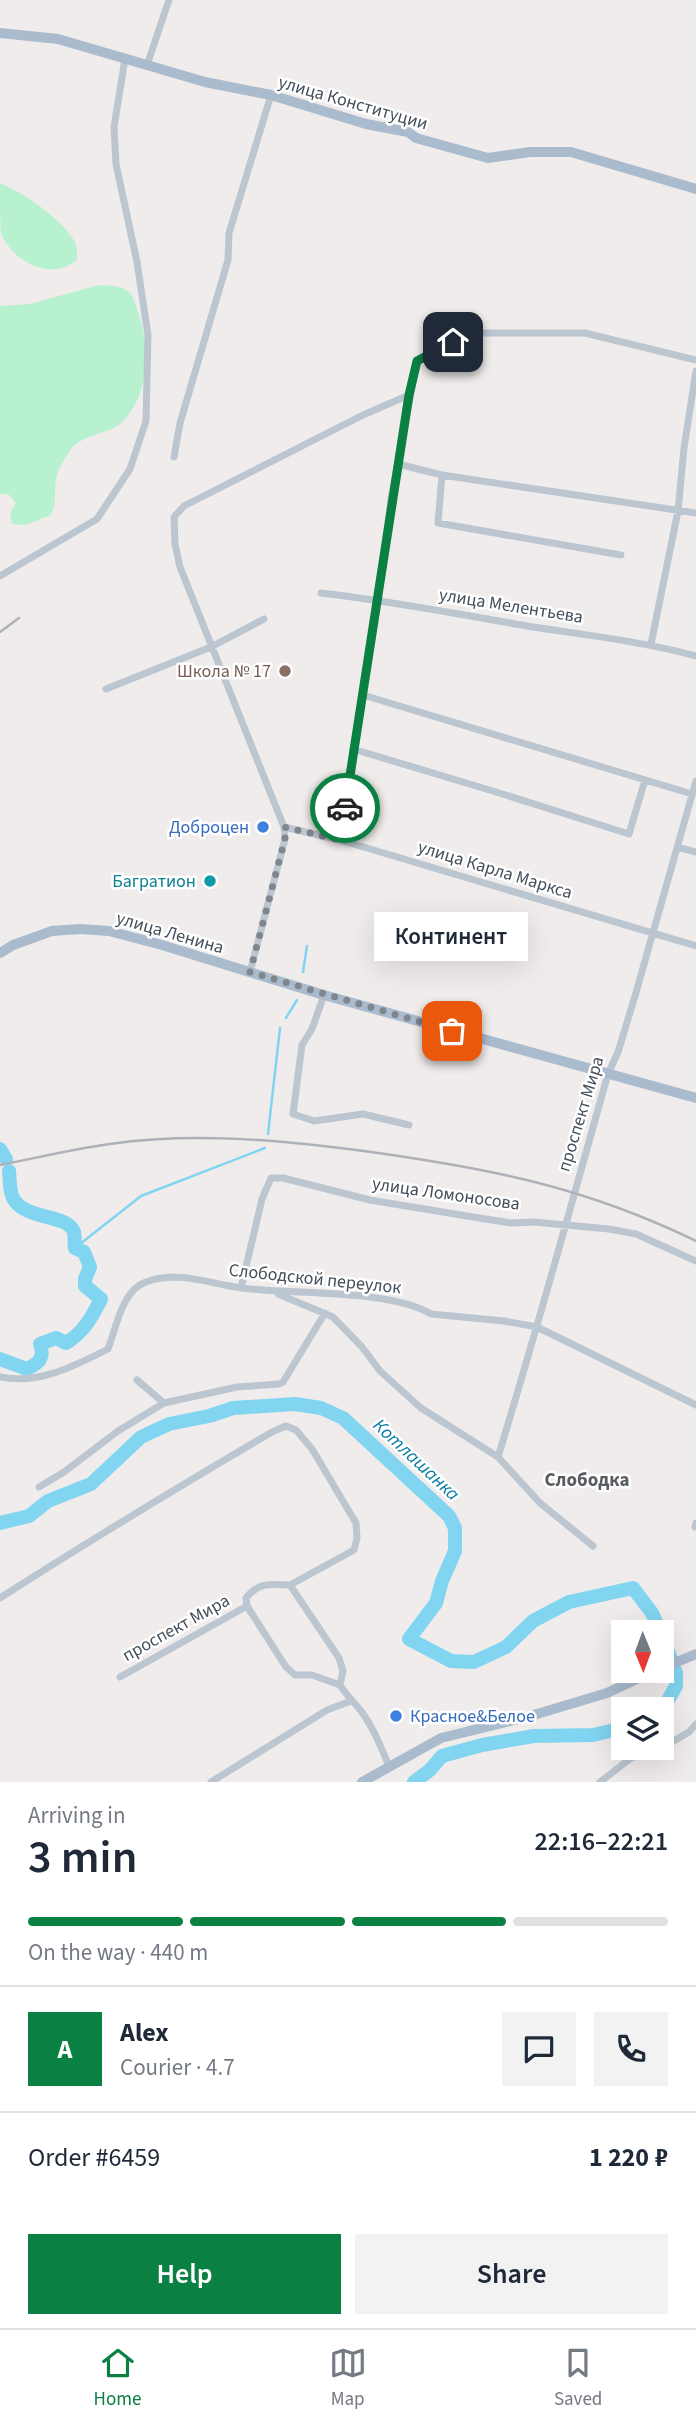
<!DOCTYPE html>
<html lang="en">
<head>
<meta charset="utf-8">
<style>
  :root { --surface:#fff; --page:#f2f2f3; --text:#1f2937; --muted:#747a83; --line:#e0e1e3; --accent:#0b8043 }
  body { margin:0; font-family:"Source Sans 3",sans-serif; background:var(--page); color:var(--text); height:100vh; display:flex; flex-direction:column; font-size:26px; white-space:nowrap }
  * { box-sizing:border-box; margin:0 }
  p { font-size:23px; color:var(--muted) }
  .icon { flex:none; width:38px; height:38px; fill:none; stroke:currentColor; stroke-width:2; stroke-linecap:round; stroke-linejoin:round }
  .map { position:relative; height:1782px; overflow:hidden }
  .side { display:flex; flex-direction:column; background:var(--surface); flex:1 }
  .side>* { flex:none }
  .needle { width:46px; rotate:179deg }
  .fabs { position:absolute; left:611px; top:1620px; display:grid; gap:14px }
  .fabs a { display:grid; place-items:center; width:63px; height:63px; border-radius:0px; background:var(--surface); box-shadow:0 7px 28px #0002; font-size:35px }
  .pin { position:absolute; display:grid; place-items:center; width:60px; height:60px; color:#fff; margin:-30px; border-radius:14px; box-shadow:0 4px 10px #0006 }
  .courier { position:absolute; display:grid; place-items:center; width:70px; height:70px; margin:-35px; border:5px solid #0b8043; border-radius:50%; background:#fff; color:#222; box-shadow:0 2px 9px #0007 }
  .bubble { position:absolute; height:49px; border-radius:0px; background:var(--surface); box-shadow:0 7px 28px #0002; font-size:23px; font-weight:600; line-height:49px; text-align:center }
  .summary em { font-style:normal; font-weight:600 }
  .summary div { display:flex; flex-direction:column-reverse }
  .summary { display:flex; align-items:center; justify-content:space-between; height:119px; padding:0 28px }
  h1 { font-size:46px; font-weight:600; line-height:52px }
  .bar { display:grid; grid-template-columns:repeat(4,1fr); gap:10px 7px; align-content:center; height:84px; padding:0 28px }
  .bar i { height:9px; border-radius:5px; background:var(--line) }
  .bar .selected { background:var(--accent) }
  .bar p { grid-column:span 4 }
  .line { display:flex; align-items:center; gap:18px; padding:0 28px; border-top:2px solid var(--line) }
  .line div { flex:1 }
  .round { display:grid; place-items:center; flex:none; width:74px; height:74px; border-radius:0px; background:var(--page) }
  .button { display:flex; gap:14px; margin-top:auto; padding:14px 28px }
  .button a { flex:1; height:80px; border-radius:0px; background:var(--accent); color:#fff; font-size:28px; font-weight:600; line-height:80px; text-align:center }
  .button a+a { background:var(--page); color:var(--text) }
  .tabs { display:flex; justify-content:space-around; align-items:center; height:98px; border-top:2px solid var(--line); background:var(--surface); font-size:19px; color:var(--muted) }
  .tabs a { display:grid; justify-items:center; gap:4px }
  .tabs .selected { color:var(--accent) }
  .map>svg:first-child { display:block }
  .green { fill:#b7f1d0 }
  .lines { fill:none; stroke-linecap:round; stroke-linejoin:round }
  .stream { stroke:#81d5f0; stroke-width:2.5 }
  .river { stroke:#81d5f0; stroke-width:14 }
  .minor { stroke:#bcc6d0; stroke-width:7 }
  .major { stroke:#aabbce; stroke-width:10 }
  .rail { stroke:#aeb1b8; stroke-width:2.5 }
  .done { stroke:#80868e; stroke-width:7; stroke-dasharray:0 12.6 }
  .route { stroke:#0b8043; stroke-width:9 }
  .education-dot { fill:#8d6e63; stroke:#fff; stroke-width:2.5 }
  .shop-dot { fill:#3f7fe0; stroke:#fff; stroke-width:2.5 }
  .culture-dot { fill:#0f9aa8; stroke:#fff; stroke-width:2.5 }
  .labels { text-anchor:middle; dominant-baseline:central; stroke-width:5; stroke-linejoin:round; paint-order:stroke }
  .street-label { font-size:18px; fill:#444f5b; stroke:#fff }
  .education-label { font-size:18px; fill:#785e54; stroke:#fff; text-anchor:end }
  .shop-label { font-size:18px; fill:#366cbe; stroke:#fff; text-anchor:end }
  .culture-label { font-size:18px; fill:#0d838f; stroke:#fff; text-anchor:end }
  .water-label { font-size:19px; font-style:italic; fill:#057da5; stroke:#fff }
  .neighbourhood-label { font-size:19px; font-weight:bold; fill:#595d62; stroke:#fff }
</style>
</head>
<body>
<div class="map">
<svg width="696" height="1782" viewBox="0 0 696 1782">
  <rect width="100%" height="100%" fill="#f0ecec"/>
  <!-- green -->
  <path class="green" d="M0,183C23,192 60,218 73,239C78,246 77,252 77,260C52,282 12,262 1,233C0,221 0,195 0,183Z
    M99,285C110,286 122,285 130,293C134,297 136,306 138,312C150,346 150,390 125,419C111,436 84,432 70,450C65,459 58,468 56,479C54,492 57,503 51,515L25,525L12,524L10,513L16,503L8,494H0V306L30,304Z"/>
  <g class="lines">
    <!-- stream -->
    <path class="stream" d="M303,972L307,946
      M286,1018L297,1000
      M268,1134L280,1028
      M75,1248L141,1196L265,1148"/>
    <!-- river -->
    <path class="river" d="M0,1149L6,1159
      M0,1359L27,1369C39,1363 45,1358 40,1344L56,1338L66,1343C84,1332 92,1317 101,1299L85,1286V1279L90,1267L84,1252L75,1248C74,1244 75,1236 74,1232C67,1213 25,1221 13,1198C9,1190 10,1179 9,1171
      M0,1523L29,1516L48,1501L91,1484L141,1437L169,1424L209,1416L233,1408L295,1404L321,1408L343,1418L449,1516L455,1528V1551L442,1581L436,1603L409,1639L451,1661L474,1662L506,1647L533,1621L569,1602L633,1588L652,1613L661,1633
      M662,1634L676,1673V1686L662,1711
      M414,1782L430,1770L442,1756L482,1745L534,1736L593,1735L623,1728"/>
    <!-- minor -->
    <path class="minor" d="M147,65L169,0
      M174,457L180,423L228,260L229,233L271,95
      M398,464L442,475L696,513
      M442,475L438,523L621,555
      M0,576L97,519L130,469L146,421L148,335L137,262L116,164L114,127L125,59
      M321,593C390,601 458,614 527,626C584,635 640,641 696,656
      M651,644L678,511L684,448L696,371
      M106,689L211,647L264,619
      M363,695L692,794
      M353,749L496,792L629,834L645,780
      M284,827L340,840L696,946
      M340,840L378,599L391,499L417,361L471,333H585L696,360
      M677,847L696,852
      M250,972L285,839L284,827L180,567L175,544L174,517L184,506L363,415L409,395
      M324,995L312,1029L302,1045L293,1114L314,1121L363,1114L409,1125
      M241,1288L262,1199L271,1178H283L370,1200L467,1216L511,1223L534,1222L609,1229L636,1234L696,1261
      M278,1294L333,1317L362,1347L380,1371L421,1408L498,1457L540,1503L593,1546
      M0,1377C38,1385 75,1366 108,1349C115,1331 121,1299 137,1287C148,1279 160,1278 173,1277C196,1277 219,1285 242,1288C292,1295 391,1289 431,1314L504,1321L537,1327L696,1405
      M137,1380L164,1403
      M498,1457C537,1330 572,1202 608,1074L618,1052L635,996L696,781
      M39,1487L64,1472L118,1431L164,1403L237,1387L279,1384L283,1382L325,1313
      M695,1527L696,1523
      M0,1598C89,1541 180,1486 272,1432L286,1426L296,1430L312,1449L356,1523L357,1538L354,1550L290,1585
      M120,1677L247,1606
      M340,1685L312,1675H295L286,1667L247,1606L246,1598C259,1582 270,1584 290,1585L339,1658L343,1671L340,1685C346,1695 354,1702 361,1711C373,1727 381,1747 389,1766
      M662,1748L689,1732L696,1724
      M211,1782L327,1710L351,1701
      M600,1782L631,1758L660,1748"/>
    <!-- major -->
    <path class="major" d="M0,33L58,39L205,82L271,95L366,124L408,132L416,138L488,158L530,152H571L696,189
      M0,953L13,945L52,931L80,929L109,931L162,945L324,995L696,1098
      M662,1668L696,1654
      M362,1782L441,1738L527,1717L607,1693L654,1671"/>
    <!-- rail -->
    <path class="rail" d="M0,632L19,618
      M0,1165C36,1158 73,1149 110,1144C194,1132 280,1140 364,1151C487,1168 583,1186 696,1241"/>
  </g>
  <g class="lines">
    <!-- done -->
    <path class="done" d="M345,808L340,840L284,827L285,839L250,972L452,1031"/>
    <!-- route -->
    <path class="route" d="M345,808L409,395L417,361L453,342"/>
  </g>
  <!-- markers -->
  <circle class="education-dot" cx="285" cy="671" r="7"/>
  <g class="shop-dot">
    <circle cx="263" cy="827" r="7"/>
    <circle cx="396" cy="1716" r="7"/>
  </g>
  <circle class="culture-dot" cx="210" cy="881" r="7"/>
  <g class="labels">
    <!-- street labels -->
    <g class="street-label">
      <text transform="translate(353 103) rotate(16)">улица Конституции</text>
      <text transform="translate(511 606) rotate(9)">улица Мелентьева</text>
      <text transform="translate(495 870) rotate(17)">улица Карла Маркса</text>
      <text transform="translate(170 933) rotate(16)">улица Ленина</text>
      <text transform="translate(581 1114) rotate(-73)">проспект Мира</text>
      <text transform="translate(446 1194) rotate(8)">улица Ломоносова</text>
      <text transform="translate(315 1279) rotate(6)">Слободской переулок</text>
      <text transform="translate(176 1628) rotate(-29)">проспект Мира</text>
    </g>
    <!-- education labels -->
    <g class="education-label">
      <text x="271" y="671">Школа № 17</text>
    </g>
    <!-- shop labels -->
    <g class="shop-label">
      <text x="249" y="827">Доброцен</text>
      <text x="410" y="1716" text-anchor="start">Красное&amp;Белое</text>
    </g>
    <!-- culture labels -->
    <g class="culture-label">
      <text x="196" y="881">Багратион</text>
    </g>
    <!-- water labels -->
    <g class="water-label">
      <text transform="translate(416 1460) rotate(43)">Котлашанка</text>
    </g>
    <!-- neighbourhood labels -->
    <g class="neighbourhood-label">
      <text x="587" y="1480">Слободка</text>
    </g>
  </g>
</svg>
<div class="fabs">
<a><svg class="needle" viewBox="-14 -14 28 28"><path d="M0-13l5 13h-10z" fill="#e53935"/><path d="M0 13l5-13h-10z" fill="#747a83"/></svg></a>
<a><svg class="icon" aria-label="layers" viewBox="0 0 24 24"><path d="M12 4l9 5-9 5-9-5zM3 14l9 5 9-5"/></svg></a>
</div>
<div class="pin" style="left:452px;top:1031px;background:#ea580c"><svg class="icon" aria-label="bag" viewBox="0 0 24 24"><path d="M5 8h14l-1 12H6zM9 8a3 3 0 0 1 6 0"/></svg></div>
<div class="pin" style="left:453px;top:342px;background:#1f2937"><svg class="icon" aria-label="home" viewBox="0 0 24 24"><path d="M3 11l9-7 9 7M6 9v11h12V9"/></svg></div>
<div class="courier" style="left:345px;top:808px"><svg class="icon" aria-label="car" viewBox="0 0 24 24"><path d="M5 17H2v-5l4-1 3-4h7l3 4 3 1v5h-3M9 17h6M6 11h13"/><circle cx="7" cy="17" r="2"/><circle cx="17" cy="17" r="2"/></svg></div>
<div class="bubble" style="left:374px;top:912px;width:154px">Континент</div>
</div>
<section class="side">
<div class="summary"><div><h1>3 min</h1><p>Arriving in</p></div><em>22:16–22:21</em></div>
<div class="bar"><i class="selected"></i><i class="selected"></i><i class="selected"></i><i></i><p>On the way · 440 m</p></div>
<div class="line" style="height:126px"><b class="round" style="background:var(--accent);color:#fff">A</b><div><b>Alex</b><p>Courier · 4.7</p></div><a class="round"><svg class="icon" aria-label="chat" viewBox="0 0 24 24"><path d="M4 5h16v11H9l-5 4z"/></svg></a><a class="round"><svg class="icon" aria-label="phone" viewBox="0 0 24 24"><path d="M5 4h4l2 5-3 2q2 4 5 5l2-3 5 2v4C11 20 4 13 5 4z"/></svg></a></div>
<div class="line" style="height:91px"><div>Order #6459</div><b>1 220 ₽</b></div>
<div class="button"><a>Help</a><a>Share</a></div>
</section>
<nav class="tabs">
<a class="selected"><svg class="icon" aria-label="home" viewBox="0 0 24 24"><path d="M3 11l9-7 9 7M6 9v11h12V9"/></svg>Home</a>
<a><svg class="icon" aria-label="map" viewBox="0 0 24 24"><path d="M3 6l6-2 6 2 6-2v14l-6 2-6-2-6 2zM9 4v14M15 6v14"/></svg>Map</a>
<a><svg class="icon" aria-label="saved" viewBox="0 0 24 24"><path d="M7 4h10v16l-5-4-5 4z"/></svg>Saved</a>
</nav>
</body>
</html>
